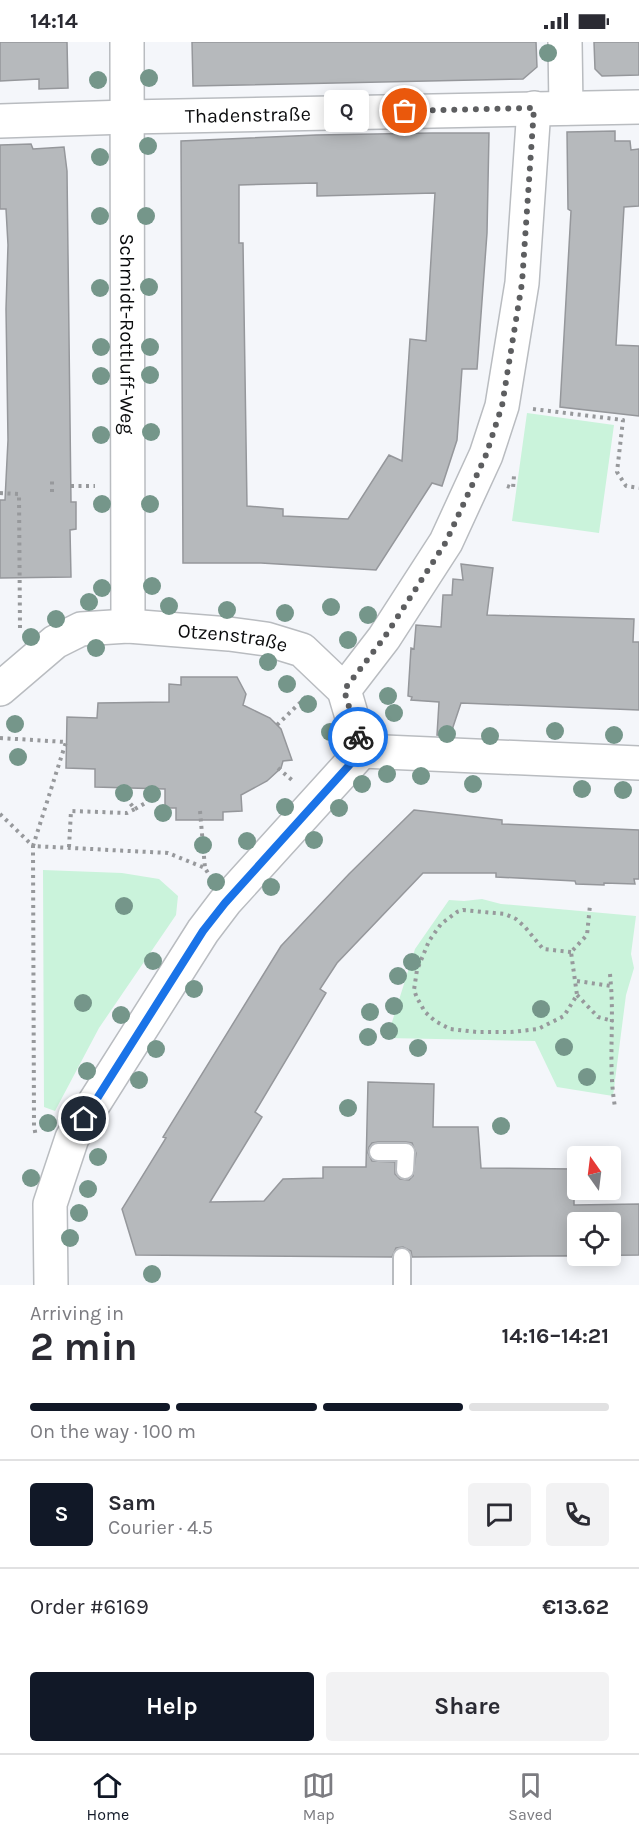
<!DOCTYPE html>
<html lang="en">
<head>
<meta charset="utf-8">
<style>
  :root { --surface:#fff; --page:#f2f2f3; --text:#2b2b33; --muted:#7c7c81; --line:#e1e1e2; --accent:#111827 }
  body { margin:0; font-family:Karla,sans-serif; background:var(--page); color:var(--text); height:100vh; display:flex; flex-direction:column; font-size:22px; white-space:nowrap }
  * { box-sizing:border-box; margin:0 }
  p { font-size:20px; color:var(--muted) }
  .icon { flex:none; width:33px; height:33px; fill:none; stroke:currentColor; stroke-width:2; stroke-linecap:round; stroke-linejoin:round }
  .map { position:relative; height:1243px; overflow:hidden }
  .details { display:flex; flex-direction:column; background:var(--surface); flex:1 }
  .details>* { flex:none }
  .needle { width:39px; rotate:346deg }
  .controls { position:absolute; left:567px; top:1104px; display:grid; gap:12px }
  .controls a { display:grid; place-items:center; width:54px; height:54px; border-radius:6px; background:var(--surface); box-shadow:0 3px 15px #0003; font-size:30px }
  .pin { position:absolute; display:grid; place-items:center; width:51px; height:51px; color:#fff; margin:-26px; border:3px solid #fff; border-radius:50%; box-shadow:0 2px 6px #0007 }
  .courier { position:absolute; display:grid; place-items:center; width:60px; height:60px; margin:-30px; border:4px solid #1a73e8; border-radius:50%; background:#fff; color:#222; box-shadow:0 2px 8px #0007 }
  .bubble { position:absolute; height:42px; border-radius:6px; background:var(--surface); box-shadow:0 3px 15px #0003; font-size:20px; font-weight:700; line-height:42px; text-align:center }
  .headline em { font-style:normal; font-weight:700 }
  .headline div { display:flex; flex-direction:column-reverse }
  .headline { display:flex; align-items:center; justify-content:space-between; height:102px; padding:0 30px }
  h1 { font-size:39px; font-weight:700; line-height:45px }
  .bar { display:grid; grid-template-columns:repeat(4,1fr); gap:9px 6px; align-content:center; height:72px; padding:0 30px }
  .bar i { height:8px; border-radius:4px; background:var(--line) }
  .bar .active { background:var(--accent) }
  .bar p { grid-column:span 4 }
  .line { display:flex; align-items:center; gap:15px; padding:0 30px; border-top:2px solid var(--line) }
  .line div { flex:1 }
  .round { display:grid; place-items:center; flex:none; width:63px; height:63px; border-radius:6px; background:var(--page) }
  .action { display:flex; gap:12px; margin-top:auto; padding:12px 30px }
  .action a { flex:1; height:69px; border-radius:6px; background:var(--accent); color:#fff; font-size:24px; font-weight:700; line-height:69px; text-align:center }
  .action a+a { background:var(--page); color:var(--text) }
  .status { display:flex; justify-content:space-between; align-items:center; height:42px; padding:0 30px; background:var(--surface); direction:ltr }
  .status svg { height:16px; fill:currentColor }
  .tab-bar { display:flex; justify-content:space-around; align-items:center; height:84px; border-top:2px solid var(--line); background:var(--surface); font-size:16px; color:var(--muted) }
  .tab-bar a { display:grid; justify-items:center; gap:3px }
  .tab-bar .active { color:var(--accent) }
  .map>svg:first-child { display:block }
  .green { fill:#caf3db }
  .building { fill:#b6b9bc; stroke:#95979b; stroke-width:1.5; fill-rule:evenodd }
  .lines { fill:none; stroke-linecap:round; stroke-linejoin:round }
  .service-casing { stroke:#b9bcc0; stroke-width:20 }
  .minor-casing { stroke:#b9bcc0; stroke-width:36 }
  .path { stroke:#97999c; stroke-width:4; stroke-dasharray:3 4.5; stroke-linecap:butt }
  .service { stroke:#fff; stroke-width:16 }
  .minor { stroke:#fff; stroke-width:33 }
  .tree { fill:#75968a }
  .done { stroke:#5d5e60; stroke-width:6; stroke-dasharray:0 10.8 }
  .route { stroke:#1a73e8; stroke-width:8 }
  .labels { text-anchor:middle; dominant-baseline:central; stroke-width:6; stroke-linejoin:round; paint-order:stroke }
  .street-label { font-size:20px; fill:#0b0c0d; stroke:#f4f6fa }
</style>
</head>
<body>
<div class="status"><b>14:14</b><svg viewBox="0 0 49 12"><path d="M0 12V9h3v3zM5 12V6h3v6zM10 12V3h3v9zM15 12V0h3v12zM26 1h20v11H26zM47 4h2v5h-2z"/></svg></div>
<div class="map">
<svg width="639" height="1243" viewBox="0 0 639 1243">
  <rect width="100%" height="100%" fill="#f4f6fa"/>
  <!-- green -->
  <path class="green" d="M527,371L614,383L599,491L512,479Z
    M43,828L122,831L159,837L178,854L176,873L99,986L55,1069L44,1065Z
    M482,857L501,862L636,874L631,912L634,926L626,953L613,1054L557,1045L535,999L387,996L415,907L449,858L464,859Z"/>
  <!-- building -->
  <path class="building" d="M0,0H67L68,46L39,47V37L0,39Z
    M192,0H536L537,25L523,37L193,44Z
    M594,0H639V33L602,34L595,27Z
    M615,89V99H630L631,108L639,107V164L624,165L616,303L639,304V374L560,365L571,169L568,167L567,90Z
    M432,91H489L487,191L477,327H462L457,398L442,444L432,441L376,528L261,521H183L181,99L316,93ZM317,141V154L435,151L426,299L410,297L402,419L389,413L348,477L283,474V467L247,464L243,201H239V143Z
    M31,102L33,107L64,105L67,129L71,460H76V487L70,488L71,535L0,536V458H5L8,398L6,267L8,203L6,167H0V103Z
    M461,522L493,526L487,573L634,577L633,600H639V668L461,661L450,694L437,693L439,660L411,658L412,655L408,654L411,606L414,607L416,583L441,585L443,553H452L453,537L463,538Z
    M181,635H237L246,652L243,663L270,676L281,687L292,718L283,719L281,726L267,739L241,753L242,769L223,770V778H176V766H165V747L95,745V727L66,726L67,675L97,676L98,661L169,660V642L181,643Z
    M414,768L502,778V782L639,788V837H634L635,842L604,841V843L576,842L575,839L496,835V831H423L337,921L320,947L326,951L255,1070L262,1075L210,1160L264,1159L283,1137L323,1136V1125H366L368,1040L434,1042L433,1085H478L481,1126L574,1127V1163L639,1162V1213L412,1215L411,1209L403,1205L396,1206L392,1215L136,1213L122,1167L166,1096L163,1095L281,904L349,832ZM378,1100H406L412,1101L416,1111L413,1134L409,1138L400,1137L395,1132V1120L372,1119L368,1111L369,1105L372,1101ZM578,1180H610V1214H578Z"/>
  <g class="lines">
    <!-- service casing -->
    <g class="service-casing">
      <path id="service" d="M378,1110H406L405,1128
        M402,1243V1215"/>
    </g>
    <!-- minor casing -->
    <g class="minor-casing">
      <g id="minor">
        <path id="s1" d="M127,0L128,584"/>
        <path d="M565,0L566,66"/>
        <path id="s2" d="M0,79L127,75L639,65"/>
        <path id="s3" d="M0,647L55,600L81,587L128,584L229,592L266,597L302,608L344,648L362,709L639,721"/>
        <path d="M344,648L384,596L446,500L486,413L502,364L522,241L534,66"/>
        <path d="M51,1243L50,1162L72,1096L203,889L225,860L362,709"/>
      </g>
    </g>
    <!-- path -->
    <path class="path" d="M533,367L623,378L617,430L626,444L639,446
      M71,444H95
      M507,444L513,446L514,434
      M52,450V439
      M0,451L19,452L20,587
      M277,683L307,654
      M0,696L66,700L33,804L168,811L205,826L208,831
      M278,726L293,739
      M135,767L147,760
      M200,769L205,826
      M0,772L33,804L34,1084L36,1095
      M69,805L71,769L127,771L135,767L129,760
      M571,910L543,907L525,885L516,877L505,872L463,868L457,870L441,882L429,899L417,928L414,948L417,956L425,970L435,979L450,987L477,990H511L538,987L564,974L577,953L571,910L587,893L590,863
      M610,932L611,944
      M577,939L611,944C614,984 608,1025 615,1065
      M577,953L598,975L613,979"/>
    <!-- service -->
    <use href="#service" class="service"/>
    <!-- minor -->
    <use href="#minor" class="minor"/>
  </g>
  <!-- trees -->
  <g class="tree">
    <circle cx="548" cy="11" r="9"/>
    <circle cx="149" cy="36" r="9"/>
    <circle cx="98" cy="38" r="9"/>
    <circle cx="148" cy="104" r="9"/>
    <circle cx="100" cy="115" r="9"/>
    <circle cx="100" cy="174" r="9"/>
    <circle cx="146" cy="174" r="9"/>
    <circle cx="149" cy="245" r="9"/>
    <circle cx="100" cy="246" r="9"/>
    <circle cx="101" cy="305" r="9"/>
    <circle cx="150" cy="305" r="9"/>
    <circle cx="150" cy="333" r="9"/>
    <circle cx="101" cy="334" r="9"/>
    <circle cx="151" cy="390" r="9"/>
    <circle cx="101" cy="393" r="9"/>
    <circle cx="102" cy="462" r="9"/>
    <circle cx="150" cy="462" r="9"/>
    <circle cx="152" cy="544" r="9"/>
    <circle cx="102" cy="546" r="9"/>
    <circle cx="89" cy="560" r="9"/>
    <circle cx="169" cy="564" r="9"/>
    <circle cx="331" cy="565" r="9"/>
    <circle cx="227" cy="568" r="9"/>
    <circle cx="285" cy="571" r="9"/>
    <circle cx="368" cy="573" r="9"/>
    <circle cx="56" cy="577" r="9"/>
    <circle cx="31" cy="595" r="9"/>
    <circle cx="348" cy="598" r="9"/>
    <circle cx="96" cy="606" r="9"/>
    <circle cx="268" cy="620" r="9"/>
    <circle cx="287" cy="642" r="9"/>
    <circle cx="388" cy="654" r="9"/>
    <circle cx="308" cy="662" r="9"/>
    <circle cx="394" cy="671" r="9"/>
    <circle cx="15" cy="682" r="9"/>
    <circle cx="555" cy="689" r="9"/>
    <circle cx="330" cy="690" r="9"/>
    <circle cx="447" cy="692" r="9"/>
    <circle cx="614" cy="693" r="9"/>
    <circle cx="490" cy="694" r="9"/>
    <circle cx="18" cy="715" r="9"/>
    <circle cx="387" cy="732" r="9"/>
    <circle cx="421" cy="734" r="9"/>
    <circle cx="362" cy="742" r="9"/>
    <circle cx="473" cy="742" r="9"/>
    <circle cx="582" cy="747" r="9"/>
    <circle cx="623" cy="748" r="9"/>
    <circle cx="124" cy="751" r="9"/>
    <circle cx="152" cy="752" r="9"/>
    <circle cx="285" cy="765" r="9"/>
    <circle cx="339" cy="766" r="9"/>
    <circle cx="163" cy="771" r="9"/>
    <circle cx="314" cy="798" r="9"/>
    <circle cx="247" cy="799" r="9"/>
    <circle cx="203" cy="803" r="9"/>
    <circle cx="216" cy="840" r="9"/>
    <circle cx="271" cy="845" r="9"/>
    <circle cx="124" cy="864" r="9"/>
    <circle cx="153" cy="919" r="9"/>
    <circle cx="412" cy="920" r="9"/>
    <circle cx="398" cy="934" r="9"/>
    <circle cx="194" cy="947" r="9"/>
    <circle cx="83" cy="961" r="9"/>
    <circle cx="394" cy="964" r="9"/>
    <circle cx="541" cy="967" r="9"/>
    <circle cx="370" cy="970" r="9"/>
    <circle cx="121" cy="973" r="9"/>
    <circle cx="389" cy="989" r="9"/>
    <circle cx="368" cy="995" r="9"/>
    <circle cx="564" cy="1005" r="9"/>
    <circle cx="418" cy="1006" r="9"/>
    <circle cx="156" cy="1007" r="9"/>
    <circle cx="87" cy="1029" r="9"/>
    <circle cx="587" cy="1035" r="9"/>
    <circle cx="139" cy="1038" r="9"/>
    <circle cx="348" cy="1066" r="9"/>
    <circle cx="48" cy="1081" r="9"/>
    <circle cx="501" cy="1084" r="9"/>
    <circle cx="98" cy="1115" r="9"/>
    <circle cx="31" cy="1136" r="9"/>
    <circle cx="88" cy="1147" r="9"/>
    <circle cx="79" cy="1171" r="9"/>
    <circle cx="70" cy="1196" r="9"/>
    <circle cx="152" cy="1232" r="9"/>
  </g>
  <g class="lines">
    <!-- done -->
    <path class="done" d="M358,695L344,648L384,596L446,500L486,413L502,364L522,241L534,66L405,69"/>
    <!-- route -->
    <path class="route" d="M84,1077L203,889L225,861L362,709L358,695"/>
  </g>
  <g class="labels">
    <!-- street labels -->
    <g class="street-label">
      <text stroke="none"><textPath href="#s2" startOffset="248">Thadenstraße</textPath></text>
      <text stroke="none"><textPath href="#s1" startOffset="292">Schmidt-Rottluff-Weg</textPath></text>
      <text stroke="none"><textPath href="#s3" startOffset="254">Otzenstraße</textPath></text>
    </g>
  </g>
</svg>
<div class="controls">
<a><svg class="needle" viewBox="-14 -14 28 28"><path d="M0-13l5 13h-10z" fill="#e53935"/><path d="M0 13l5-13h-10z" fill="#7c7c81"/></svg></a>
<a><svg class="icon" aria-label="locate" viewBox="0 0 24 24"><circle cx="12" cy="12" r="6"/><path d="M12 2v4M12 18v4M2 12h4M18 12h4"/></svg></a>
</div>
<div class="pin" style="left:405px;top:69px;background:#ea580c"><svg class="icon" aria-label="bag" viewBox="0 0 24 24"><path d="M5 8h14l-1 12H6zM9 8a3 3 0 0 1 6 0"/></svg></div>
<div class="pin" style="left:84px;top:1077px;background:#1f2937"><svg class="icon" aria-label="home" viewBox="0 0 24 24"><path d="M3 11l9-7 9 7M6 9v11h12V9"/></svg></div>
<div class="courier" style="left:358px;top:695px"><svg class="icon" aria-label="bike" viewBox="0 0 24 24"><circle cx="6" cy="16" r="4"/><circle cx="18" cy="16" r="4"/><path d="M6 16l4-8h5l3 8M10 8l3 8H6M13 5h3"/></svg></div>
<div class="bubble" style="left:324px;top:48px;width:45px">Q</div>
</div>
<section class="details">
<div class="headline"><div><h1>2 min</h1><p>Arriving in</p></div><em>14:16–14:21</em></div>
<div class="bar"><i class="active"></i><i class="active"></i><i class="active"></i><i></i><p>On the way · 100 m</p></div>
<div class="line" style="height:108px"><b class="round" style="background:var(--accent);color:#fff">S</b><div><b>Sam</b><p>Courier · 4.5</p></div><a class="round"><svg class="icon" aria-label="chat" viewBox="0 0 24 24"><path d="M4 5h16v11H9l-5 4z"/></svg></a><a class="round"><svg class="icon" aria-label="phone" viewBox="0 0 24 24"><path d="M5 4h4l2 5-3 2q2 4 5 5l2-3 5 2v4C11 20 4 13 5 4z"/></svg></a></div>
<div class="line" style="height:78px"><div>Order #6169</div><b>€13.62</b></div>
<div class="action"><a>Help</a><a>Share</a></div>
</section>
<nav class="tab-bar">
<a class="active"><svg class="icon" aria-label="home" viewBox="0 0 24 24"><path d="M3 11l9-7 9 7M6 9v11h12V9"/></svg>Home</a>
<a><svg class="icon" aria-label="map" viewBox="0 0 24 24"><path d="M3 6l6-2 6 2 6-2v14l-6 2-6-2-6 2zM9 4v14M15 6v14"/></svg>Map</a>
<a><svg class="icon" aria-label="saved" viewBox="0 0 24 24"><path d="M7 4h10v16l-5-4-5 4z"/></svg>Saved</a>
</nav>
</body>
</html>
